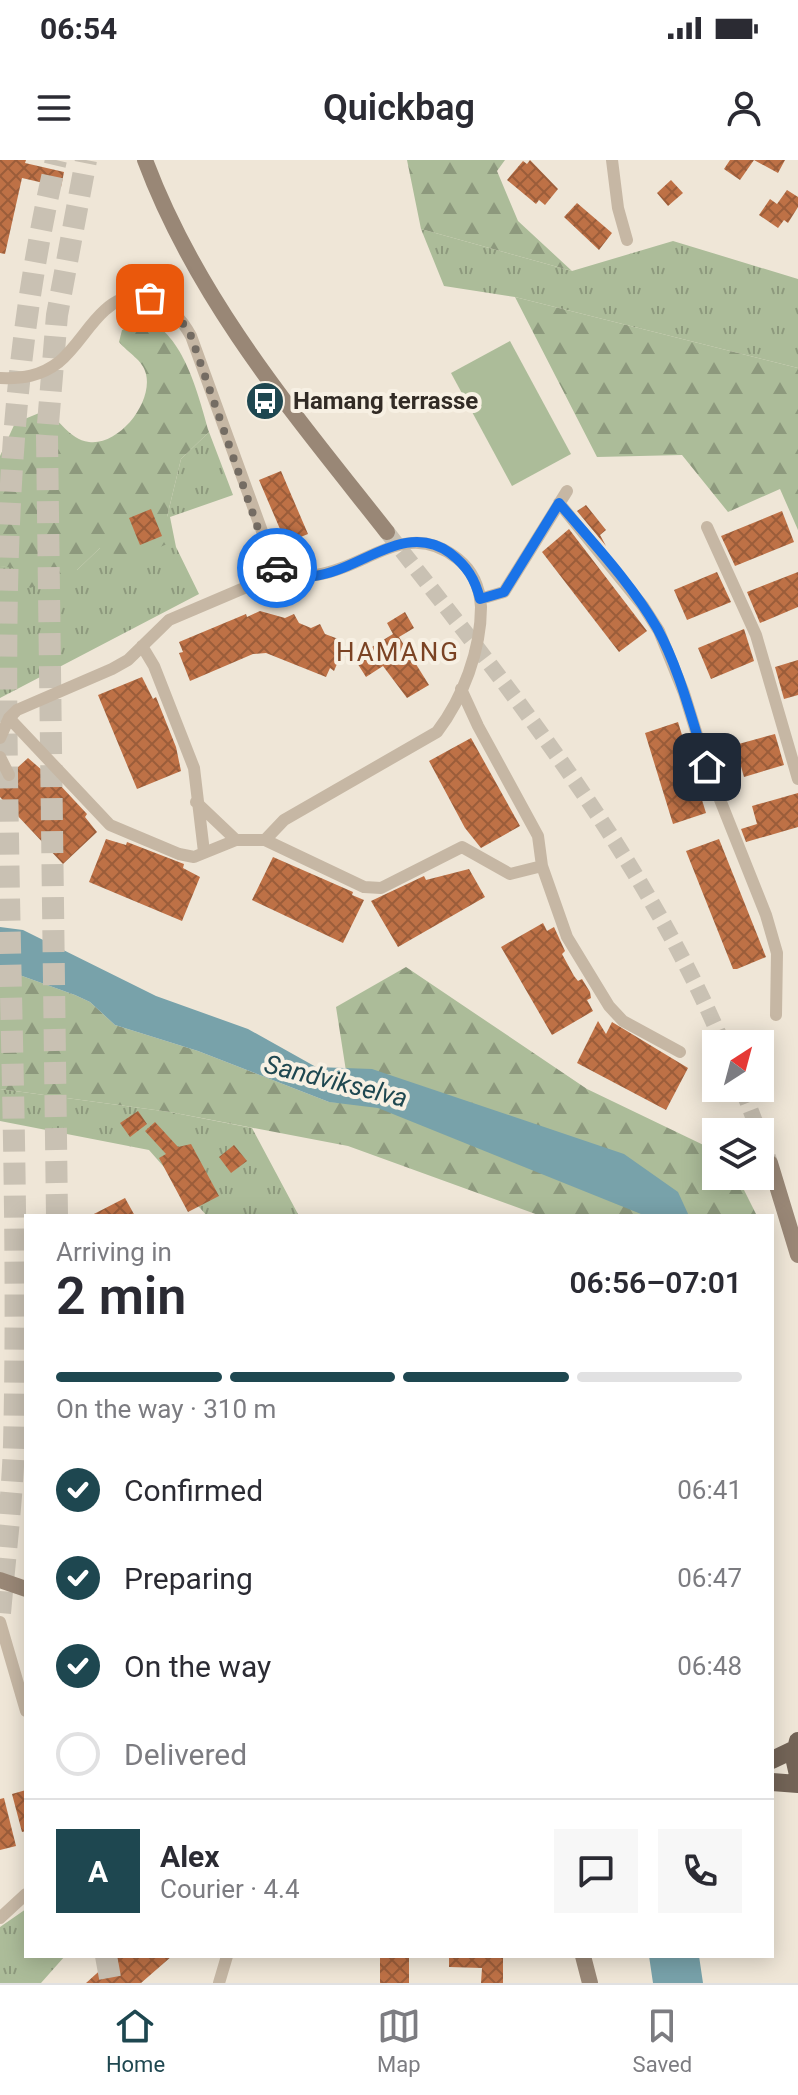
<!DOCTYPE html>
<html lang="en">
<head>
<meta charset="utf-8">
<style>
  :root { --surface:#fff; --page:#f7f7f7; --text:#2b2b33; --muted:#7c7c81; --line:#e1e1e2; --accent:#1e4750 }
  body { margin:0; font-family:Roboto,sans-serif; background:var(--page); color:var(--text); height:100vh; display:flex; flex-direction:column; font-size:30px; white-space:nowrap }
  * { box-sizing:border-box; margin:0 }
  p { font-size:26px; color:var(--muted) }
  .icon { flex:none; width:44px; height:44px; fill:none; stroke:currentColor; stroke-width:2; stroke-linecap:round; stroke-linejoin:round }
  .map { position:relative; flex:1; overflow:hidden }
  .side { position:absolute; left:24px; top:1054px; width:750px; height:744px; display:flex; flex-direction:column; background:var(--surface); border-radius:0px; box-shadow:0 4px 20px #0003 }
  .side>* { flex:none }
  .needle { width:52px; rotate:36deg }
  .fabs { position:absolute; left:702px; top:870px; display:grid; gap:16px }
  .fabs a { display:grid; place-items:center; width:72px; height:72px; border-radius:0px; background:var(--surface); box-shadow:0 4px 20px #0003; font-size:40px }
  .pin { position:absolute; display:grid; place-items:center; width:68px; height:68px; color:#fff; margin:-34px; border-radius:16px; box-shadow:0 4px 12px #0006 }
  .courier { position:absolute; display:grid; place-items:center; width:80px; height:80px; margin:-40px; border:6px solid #1a73e8; border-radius:50%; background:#fff; color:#222; box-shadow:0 2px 10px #0007 }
  .headline em { font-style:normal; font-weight:600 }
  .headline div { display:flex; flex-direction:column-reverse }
  .headline { display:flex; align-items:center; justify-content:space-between; height:136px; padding:0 32px }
  h1 { font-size:52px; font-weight:600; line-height:60px }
  .bar { display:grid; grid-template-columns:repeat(4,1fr); gap:12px 8px; align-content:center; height:96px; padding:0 32px }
  .bar i { height:10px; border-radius:6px; background:var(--line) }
  .bar .selected { background:var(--accent) }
  .bar p { grid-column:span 4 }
  .line { display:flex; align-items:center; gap:20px; padding:0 32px; border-top:2px solid var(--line) }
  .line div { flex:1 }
  .round { display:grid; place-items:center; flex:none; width:84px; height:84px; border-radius:0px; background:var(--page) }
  ol { padding:0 32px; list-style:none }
  li { display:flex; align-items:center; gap:24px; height:88px }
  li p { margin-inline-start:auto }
  li .icon { padding:8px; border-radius:50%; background:var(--accent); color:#fff; stroke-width:4 }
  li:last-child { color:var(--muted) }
  li i { width:44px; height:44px; border:4px solid var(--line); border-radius:50% }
  .status { display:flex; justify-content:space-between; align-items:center; height:56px; padding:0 40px; background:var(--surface); direction:ltr }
  .status svg { height:22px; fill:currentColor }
  header { display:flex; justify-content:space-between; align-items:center; height:104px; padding:0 32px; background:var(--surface); font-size:36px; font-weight:600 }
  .tabs { display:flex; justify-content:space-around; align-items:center; height:112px; border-top:2px solid var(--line); background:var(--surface); font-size:22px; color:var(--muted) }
  .tabs a { display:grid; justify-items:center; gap:4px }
  .tabs .selected { color:var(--accent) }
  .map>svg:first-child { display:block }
  .grass { fill:url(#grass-tufts) }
  .forest { fill:url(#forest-firs) }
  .garden { fill:#acbc99 }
  .water { fill:#78a2aa }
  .building { fill:url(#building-cross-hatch) }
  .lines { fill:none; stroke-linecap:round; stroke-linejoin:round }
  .secondary-tunnel { stroke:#c9c1b3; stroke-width:16; stroke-dasharray:16 8; stroke-linecap:butt }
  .motorway-tunnel { stroke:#c9c1b3; stroke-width:22; stroke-dasharray:22 11; stroke-linecap:butt }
  .minor { stroke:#c6b7a4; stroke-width:12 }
  .secondary { stroke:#998776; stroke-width:16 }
  .primary { stroke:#736457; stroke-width:18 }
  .done { stroke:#746c63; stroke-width:8; stroke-dasharray:0 14.4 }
  .route { stroke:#1a73e8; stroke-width:10 }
  .labels { text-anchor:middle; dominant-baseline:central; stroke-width:8; stroke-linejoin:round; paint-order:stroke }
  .poi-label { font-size:24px; font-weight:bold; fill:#322b25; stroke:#f7f0e3; text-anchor:start }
  .neighbourhood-label { font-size:26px; letter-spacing:2px; fill:#7b4324; stroke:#f7f0e3 }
  .water-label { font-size:26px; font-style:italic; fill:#1e4750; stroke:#f7f0e3 }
</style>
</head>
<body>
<div class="status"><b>06:54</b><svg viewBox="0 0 49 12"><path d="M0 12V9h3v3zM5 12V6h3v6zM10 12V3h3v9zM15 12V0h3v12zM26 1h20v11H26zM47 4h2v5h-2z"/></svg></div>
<header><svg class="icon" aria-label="menu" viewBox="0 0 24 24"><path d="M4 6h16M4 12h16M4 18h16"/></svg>Quickbag<svg class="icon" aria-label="person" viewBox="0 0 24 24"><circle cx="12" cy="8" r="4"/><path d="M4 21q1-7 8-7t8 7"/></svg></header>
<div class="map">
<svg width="798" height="1823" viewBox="0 0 798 1823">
  <defs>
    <pattern id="grass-tufts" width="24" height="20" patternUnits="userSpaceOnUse" patternTransform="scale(2)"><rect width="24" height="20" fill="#acbc99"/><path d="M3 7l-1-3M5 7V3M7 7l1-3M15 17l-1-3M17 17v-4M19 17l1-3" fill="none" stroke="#8d997d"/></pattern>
    <pattern id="forest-firs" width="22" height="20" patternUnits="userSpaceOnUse" patternTransform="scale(2)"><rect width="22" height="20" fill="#acbc99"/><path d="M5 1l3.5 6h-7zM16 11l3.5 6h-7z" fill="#8d997d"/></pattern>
    <pattern id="building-cross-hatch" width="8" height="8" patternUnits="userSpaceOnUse" patternTransform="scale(2)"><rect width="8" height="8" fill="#be7146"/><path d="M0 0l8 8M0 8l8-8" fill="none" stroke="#9b5d3a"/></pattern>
  </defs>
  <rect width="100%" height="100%" fill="#efe6d7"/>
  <!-- grass -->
  <path class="grass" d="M421,69L572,111L673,81L798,119V208L515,137L444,126Z
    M209,272L233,335L170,357L176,387L199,434L0,538V406L77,410L100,388L167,357L181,299Z
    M0,929L170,952L252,968L299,1056H207L149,990L0,961Z
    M26,1749V1796H65L41,1823H0V1767Z"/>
  <!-- forest -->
  <path class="forest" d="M407,0H505L497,11L518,61L572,111L421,69Z
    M515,137L798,208V370L780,329L728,352L682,295L597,297Z
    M145,159C184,174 198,234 209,272L181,299L167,357L172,382L129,400L100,388L77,410L30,428L13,408L0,406V296L15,263L44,251C61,259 68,279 89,282C119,286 153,243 146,214C143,200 128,193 119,182L122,170Z
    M406,807L587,929L716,991V1016H737L757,1056H541L348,986L170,952L0,929V808L75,835L90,842L115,865L198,891L329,942L351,943L336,847Z"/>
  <!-- garden -->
  <path class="garden" d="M510,181L571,294L512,326L451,213Z"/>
  <!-- water -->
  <path class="water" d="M0,767L23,770L156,836L248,869L316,907L372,909L624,994L678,1032L689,1056H646L378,948L329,942L198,891L115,865L90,842L75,835L0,808Z
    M649,1796H699L703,1823H653Z"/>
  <!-- building -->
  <path class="building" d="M0,0H26L25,3L64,12L61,27L22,18L5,94L0,93Z
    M530,0L558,29L545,45L539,40L536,44L507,20L523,1L527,4Z
    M730,0H785L778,13L754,0L740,20L724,9Z
    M671,20L683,33L668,46L657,33Z
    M787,30L798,37V47L788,63L784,60L778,68L759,55L770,39L777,44Z
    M577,43L612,73L599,90L564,57Z
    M281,311L308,374L286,383L259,320Z
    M586,345L606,370L600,375L606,386L577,351Z
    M151,349L162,376L140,385L129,358Z
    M782,351L794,382L735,406L721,376Z
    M569,369L647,471L619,492L542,392Z
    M717,412L731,442L687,460L674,430Z
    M798,412V447L760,463L747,432Z
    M260,451L285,458L294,454L299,463L311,468L320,464L325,474L341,480L337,490L342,492L334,511L330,508L326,517L266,493L253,494L190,521L179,493L183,492L179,482L246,454L247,457Z
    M405,452L414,468L399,477L429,525L407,538L383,506L366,517L354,498L393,474L387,463Z
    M744,469L754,501L711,519L698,488Z
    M798,500V535L784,539L775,507Z
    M142,517L153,539L156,537L176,587L181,611L137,629L98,535Z
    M678,562L706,653L673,664L645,573Z
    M775,574L784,605L744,617L735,585Z
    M471,578L520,666L481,688L465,668L429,601Z
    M28,598L43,611L45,609L87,654L85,657L97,672L63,704L0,637V624L16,621V609Z
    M798,633V667L746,682L741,669L757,664L752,646Z
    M106,679L126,685L127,682L184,704L183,708L200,717L182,761L89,722Z
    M719,679L766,797L737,809H733L686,691Z
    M273,697L353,732L352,735L364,740L343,783L252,740Z
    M469,709L485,737L398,787L371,741L424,716L426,720Z
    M543,763L547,771L554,767L565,791L562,794L574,816L578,821L582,819L590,832L591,838L587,840L593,851L552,875L501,787Z
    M598,861L606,874L612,862L688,908L666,950L577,903Z
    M138,951L147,964L130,977L120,963Z
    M155,962L178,987L191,984L219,1036L188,1052L159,998L166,994L145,971Z
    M234,985L247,1001L231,1013L219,997Z
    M125,1038L135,1056H90Z
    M26,1630V1671L22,1672L12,1634Z
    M4,1638L16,1686L0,1690V1639Z
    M116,1796H172L141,1823H86Z
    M380,1796H409V1823H380Z
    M449,1796H503V1823H481L482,1808L449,1807Z"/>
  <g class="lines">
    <!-- secondary-tunnel -->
    <path class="secondary-tunnel" d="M387,372C514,534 642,694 723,884
      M742,928L759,972
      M760,974L770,1003"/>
    <!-- motorway-tunnel -->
    <path class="motorway-tunnel" d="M57,1056L47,276L57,155L86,0
      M0,1453C5,1397 12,1341 14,1285C19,1083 11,880 8,677C4,443 2,230 56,0
      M106,1796L111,1823"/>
    <!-- minor -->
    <path class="minor" d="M612,0L618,48L627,80
      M0,218C22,219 41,216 59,202C77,187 88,165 105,150C138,120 174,145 191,176L275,407C288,412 302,418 316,415C369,407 406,358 458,399C473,411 480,429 481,447C481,490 463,538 437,572L284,660L265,680H236L194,697L179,694L110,665L9,558
      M559,343L643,446L659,471L684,533L707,607L766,755L777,793L776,855
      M707,367L756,475L798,619
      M480,439L504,432L567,331
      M142,486L154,506L194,608L204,692
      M461,529L478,566L538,676L542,706L567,777L609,846L623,861L680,892
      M0,578L9,558L17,550L112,509L128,500L169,460L258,422L275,407
      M0,597L9,615
      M196,642L236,680
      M265,680L364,727L381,728L462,687L510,714L542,706
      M0,1462L26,1551
      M0,1758L26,1734
      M219,1823L227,1796"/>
    <!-- secondary -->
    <path class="secondary" d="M145,0C198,142 295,255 387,372
      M770,1003L798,1095
      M0,1420L26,1429
      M583,1796L590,1823"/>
    <!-- primary -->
    <path class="primary" d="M798,1581L794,1597L798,1615
      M772,1600L795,1589
      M772,1622L798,1624"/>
  </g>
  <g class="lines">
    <!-- done -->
    <path class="done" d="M150,138L175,151L191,176L260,374L277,408"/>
    <!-- route -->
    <path class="route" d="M277,408C289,412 301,417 314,416C360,411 405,360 450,393C467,406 475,419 480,439L504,432L559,343C593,383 631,423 657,468C680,510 692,561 707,607"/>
  </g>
  <!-- icons -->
  <defs>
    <g id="bus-disc" transform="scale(2)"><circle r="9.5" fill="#1e4750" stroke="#f7f0e3"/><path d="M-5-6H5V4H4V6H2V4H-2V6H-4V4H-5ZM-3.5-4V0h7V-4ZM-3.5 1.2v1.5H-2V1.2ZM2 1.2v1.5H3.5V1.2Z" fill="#fff"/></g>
  </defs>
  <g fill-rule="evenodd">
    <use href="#bus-disc" x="265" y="241"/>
  </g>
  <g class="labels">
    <!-- poi labels -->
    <g class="poi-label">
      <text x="293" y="241">Hamang terrasse</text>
    </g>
    <!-- neighbourhood labels -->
    <g class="neighbourhood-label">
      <text x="398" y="492">HAMANG</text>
    </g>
    <!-- water labels -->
    <g class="water-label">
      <text transform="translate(336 921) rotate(14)">Sandvikselva</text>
    </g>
  </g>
</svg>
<div class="fabs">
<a><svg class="needle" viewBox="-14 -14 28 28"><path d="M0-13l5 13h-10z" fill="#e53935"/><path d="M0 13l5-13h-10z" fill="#7c7c81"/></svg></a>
<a><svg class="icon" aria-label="layers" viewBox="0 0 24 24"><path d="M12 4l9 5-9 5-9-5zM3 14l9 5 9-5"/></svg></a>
</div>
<div class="pin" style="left:150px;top:138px;background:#ea580c"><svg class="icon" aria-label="bag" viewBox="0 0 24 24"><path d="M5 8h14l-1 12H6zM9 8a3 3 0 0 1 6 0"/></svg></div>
<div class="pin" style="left:707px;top:607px;background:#1f2937"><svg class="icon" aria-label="home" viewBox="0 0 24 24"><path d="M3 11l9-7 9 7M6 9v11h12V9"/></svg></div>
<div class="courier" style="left:277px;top:408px"><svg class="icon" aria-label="car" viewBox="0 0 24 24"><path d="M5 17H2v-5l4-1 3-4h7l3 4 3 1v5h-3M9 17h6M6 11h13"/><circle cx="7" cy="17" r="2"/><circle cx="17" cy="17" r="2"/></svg></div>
<section class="side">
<div class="headline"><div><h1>2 min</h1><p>Arriving in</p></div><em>06:56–07:01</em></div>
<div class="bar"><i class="selected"></i><i class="selected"></i><i class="selected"></i><i></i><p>On the way · 310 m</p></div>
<ol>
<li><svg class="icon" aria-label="check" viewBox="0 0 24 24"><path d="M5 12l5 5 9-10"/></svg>Confirmed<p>06:41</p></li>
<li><svg class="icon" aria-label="check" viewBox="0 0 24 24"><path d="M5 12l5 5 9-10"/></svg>Preparing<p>06:47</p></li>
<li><svg class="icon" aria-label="check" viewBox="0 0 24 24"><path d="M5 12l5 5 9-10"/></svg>On the way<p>06:48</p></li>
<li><i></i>Delivered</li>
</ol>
<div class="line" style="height:144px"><b class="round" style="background:var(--accent);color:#fff">A</b><div><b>Alex</b><p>Courier · 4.4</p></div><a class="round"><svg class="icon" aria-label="chat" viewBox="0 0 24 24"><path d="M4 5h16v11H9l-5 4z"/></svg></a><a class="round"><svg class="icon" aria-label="phone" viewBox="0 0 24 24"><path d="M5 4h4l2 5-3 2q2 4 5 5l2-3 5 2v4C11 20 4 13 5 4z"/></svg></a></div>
</section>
</div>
<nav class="tabs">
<a class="selected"><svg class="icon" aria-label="home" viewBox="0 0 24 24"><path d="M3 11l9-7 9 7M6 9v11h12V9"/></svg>Home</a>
<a><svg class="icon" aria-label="map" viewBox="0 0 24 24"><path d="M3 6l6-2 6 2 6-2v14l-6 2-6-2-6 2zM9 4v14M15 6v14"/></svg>Map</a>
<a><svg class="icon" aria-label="saved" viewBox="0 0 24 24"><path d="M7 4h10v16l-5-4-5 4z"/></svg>Saved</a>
</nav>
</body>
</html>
